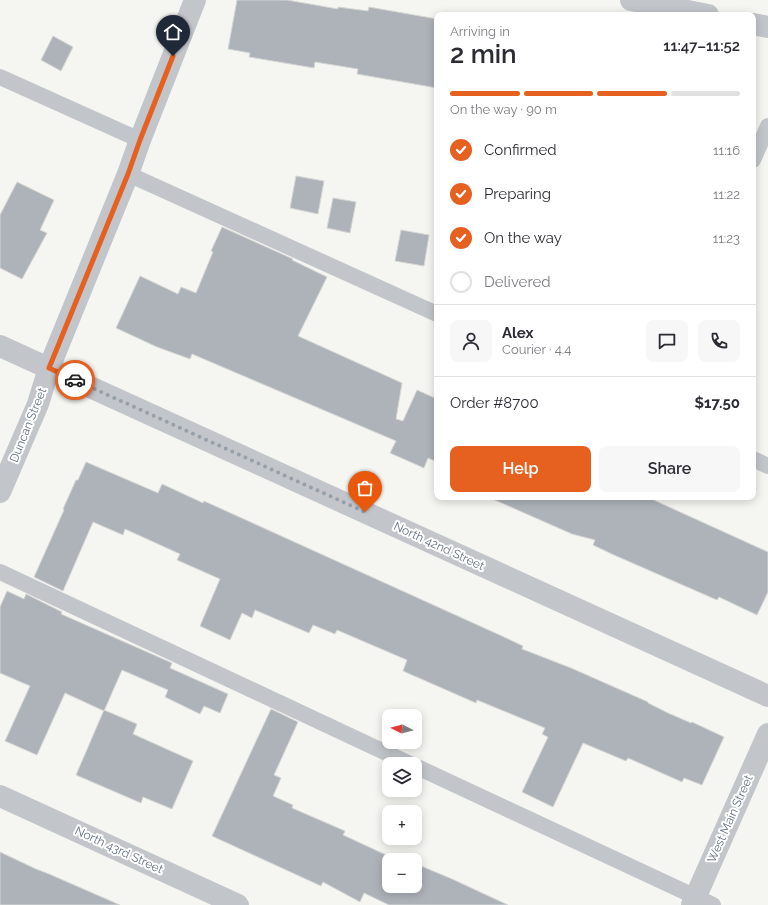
<!DOCTYPE html>
<html lang="en">
<head>
<meta charset="utf-8">
<style>
  :root { --surface:#fff; --page:#f7f7f7; --text:#2b2b33; --muted:#7c7c81; --line:#e1e1e2; --accent:#e66020 }
  body { margin:0; font-family:Raleway,sans-serif; background:var(--page); color:var(--text); height:100vh; display:flex; flex-direction:column; font-size:15px; white-space:nowrap }
  * { box-sizing:border-box; margin:0 }
  p { font-size:13px; color:var(--muted) }
  .icon { flex:none; width:22px; height:22px; fill:none; stroke:currentColor; stroke-width:2; stroke-linecap:round; stroke-linejoin:round }
  .map { position:relative; flex:1; overflow:hidden }
  .side { position:absolute; left:434px; top:12px; width:322px; height:488px; display:flex; flex-direction:column; background:var(--surface); border-radius:8px; box-shadow:0 2px 10px #0003 }
  .side>* { flex:none }
  .needle { width:26px; rotate:276deg }
  .tools { position:absolute; left:382px; top:709px; display:grid; gap:8px }
  .tools a { display:grid; place-items:center; width:40px; height:40px; border-radius:8px; background:var(--surface); box-shadow:0 2px 10px #0003; font-size:20px }
  .pin { position:absolute; display:grid; place-items:center; width:34px; height:34px; color:#fff; margin:-41px -17px; border-radius:50% 50% 50% 0; rotate:-45deg; box-shadow:0 0 4px #0007 }
  .pin .icon { rotate:45deg }
  .courier { position:absolute; display:grid; place-items:center; width:40px; height:40px; margin:-20px; border:3px solid #e66020; border-radius:50%; background:#fff; color:#222; box-shadow:0 1px 5px #0007 }
  .summary em { font-style:normal; font-weight:600 }
  .summary div { display:flex; flex-direction:column-reverse }
  .summary { display:flex; align-items:center; justify-content:space-between; height:68px; padding:0 16px }
  h1 { font-size:26px; font-weight:600; line-height:30px }
  .bar { display:grid; grid-template-columns:repeat(4,1fr); gap:6px 4px; align-content:center; height:48px; padding:0 16px }
  .bar i { height:5px; border-radius:3px; background:var(--line) }
  .bar .current { background:var(--accent) }
  .bar p { grid-column:span 4 }
  .line { display:flex; align-items:center; gap:10px; padding:0 16px; border-top:1px solid var(--line) }
  .line div { flex:1 }
  .round { display:grid; place-items:center; flex:none; width:42px; height:42px; border-radius:8px; background:var(--page) }
  ol { padding:0 16px; list-style:none }
  li { display:flex; align-items:center; gap:12px; height:44px }
  li p { margin-inline-start:auto }
  li .icon { padding:4px; border-radius:50%; background:var(--accent); color:#fff; stroke-width:4 }
  li:last-child { color:var(--muted) }
  li i { width:22px; height:22px; border:2px solid var(--line); border-radius:50% }
  .primary-button { display:flex; gap:8px; margin-top:auto; padding:8px 16px }
  .primary-button a { flex:1; height:46px; border-radius:8px; background:var(--accent); color:#fff; font-size:16px; font-weight:600; line-height:46px; text-align:center }
  .primary-button a+a { background:var(--page); color:var(--text) }
  .map>svg:first-child { display:block }
  .building { fill:#adb3b9; stroke:#d6d6d4 }
  .lines { fill:none; stroke-linecap:round; stroke-linejoin:round }
  .lane { stroke:#c2c5c9; stroke-width:16 }
  .street { stroke:#c2c5c9; stroke-width:22 }
  .done { stroke:#96a0aa; stroke-width:4; stroke-dasharray:0 7.2 }
  .route { stroke:#e66020; stroke-width:5 }
  .labels { text-anchor:middle; dominant-baseline:central; stroke-width:4; stroke-linejoin:round; paint-order:stroke }
  .street-label { font-size:12px; fill:#637283; stroke:#fff }
</style>
</head>
<body>
<div class="map">
<svg width="768" height="905" viewBox="0 0 768 905">
  <rect width="100%" height="100%" fill="#f5f5f1"/>
  <!-- building -->
  <path class="building" d="M237,0H287L338,9V7L368,11L369,7L437,19V88L357,74L358,69L315,62L314,68L249,57L250,53L228,49Z
    M53,36L73,47L61,71L41,60Z
    M296,176L324,181L318,214L290,208Z
    M17,182L54,200L40,230L47,233L22,279L0,268V215Z
    M333,198L356,202L350,233L327,228Z
    M222,227L293,259L292,260L327,277L298,336L402,383L396,419L403,421L417,390L437,399V462L428,458L424,468L390,453L396,441L192,354L190,359L157,347L116,328L140,276L178,294L181,287L196,293L213,252L211,251Z
    M401,230L429,235L424,266L395,261Z
    M86,462L158,493L162,484L203,503L204,501L504,637L523,646L522,649L571,668L648,702V703L668,713L691,723L692,722L724,737L702,785L684,778L682,782L628,758L626,761L583,743L553,807L522,792L548,737L542,734L545,728L477,700L476,703L403,671L407,660L337,630L335,634L313,625L309,633L255,610L252,618L242,613L230,640L200,626L220,579L177,560L180,554L125,529L123,535L93,522L63,591L34,577L64,510L63,509L76,480H78Z
    M488,497H647L768,552V592L757,615L719,597L717,600L614,555L593,545L595,540L572,534Z
    M7,591L24,599L26,594L62,612L61,614L172,663L170,668L228,694L220,713L204,706L200,714L165,697L168,690L122,670L104,711L65,693L37,755L5,741L30,686L0,673V607Z
    M271,709L298,722L274,775L281,778L273,796L293,805L292,808L345,831L343,835L397,860H389V886H415V868L419,870L421,866L452,879L508,905H389L364,893L360,902L323,882L321,886L212,836Z
    M104,710L137,724L133,734L193,761L172,809L143,797L141,803L76,775Z
    M0,852L36,869L49,874L120,905H0Z"/>
  <g class="lines">
    <!-- lane -->
    <path class="lane" d="M0,77L140,140
      M753,160L768,126
      M128,174L437,314
      M753,459L768,466
      M0,572L410,764
      M415,766L713,905"/>
    <!-- street -->
    <path class="street" d="M631,0L708,15
      M753,24L768,27
      M0,346L768,696
      M0,492L38,404L49,368L128,174L140,140L195,0
      M0,796L238,905
      M692,905L768,734"/>
  </g>
  <g class="lines">
    <!-- done -->
    <path class="done" d="M75,380L365,512"/>
    <!-- route -->
    <path class="route" d="M75,380L49,368L128,174L140,140L173,56"/>
  </g>
  <g class="labels">
    <!-- street labels -->
    <g class="street-label">
      <text transform="translate(28 425) rotate(-68)">Duncan Street</text>
      <text transform="translate(439 546) rotate(25)">North 42nd Street</text>
      <text transform="translate(730 819) rotate(-66)">West Main Street</text>
      <text transform="translate(119 850) rotate(25)">North 43rd Street</text>
    </g>
  </g>
</svg>
<div class="tools">
<a><svg class="needle" viewBox="-14 -14 28 28"><path d="M0-13l5 13h-10z" fill="#e53935"/><path d="M0 13l5-13h-10z" fill="#7c7c81"/></svg></a>
<a><svg class="icon" aria-label="layers" viewBox="0 0 24 24"><path d="M12 4l9 5-9 5-9-5zM3 14l9 5 9-5"/></svg></a>
<a>+</a>
<a>−</a>
</div>
<div class="pin" style="left:365px;top:512px;background:#ea580c"><svg class="icon" aria-label="bag" viewBox="0 0 24 24"><path d="M5 8h14l-1 12H6zM9 8a3 3 0 0 1 6 0"/></svg></div>
<div class="pin" style="left:173px;top:56px;background:#1f2937"><svg class="icon" aria-label="home" viewBox="0 0 24 24"><path d="M3 11l9-7 9 7M6 9v11h12V9"/></svg></div>
<div class="courier" style="left:75px;top:380px"><svg class="icon" aria-label="car" viewBox="0 0 24 24"><path d="M5 17H2v-5l4-1 3-4h7l3 4 3 1v5h-3M9 17h6M6 11h13"/><circle cx="7" cy="17" r="2"/><circle cx="17" cy="17" r="2"/></svg></div>
<section class="side">
<div class="summary"><div><h1>2 min</h1><p>Arriving in</p></div><em>11:47–11:52</em></div>
<div class="bar"><i class="current"></i><i class="current"></i><i class="current"></i><i></i><p>On the way · 90 m</p></div>
<ol>
<li><svg class="icon" aria-label="check" viewBox="0 0 24 24"><path d="M5 12l5 5 9-10"/></svg>Confirmed<p>11:16</p></li>
<li><svg class="icon" aria-label="check" viewBox="0 0 24 24"><path d="M5 12l5 5 9-10"/></svg>Preparing<p>11:22</p></li>
<li><svg class="icon" aria-label="check" viewBox="0 0 24 24"><path d="M5 12l5 5 9-10"/></svg>On the way<p>11:23</p></li>
<li><i></i>Delivered</li>
</ol>
<div class="line" style="height:72px"><a class="round"><svg class="icon" aria-label="person" viewBox="0 0 24 24"><circle cx="12" cy="8" r="4"/><path d="M4 21q1-7 8-7t8 7"/></svg></a><div><b>Alex</b><p>Courier · 4.4</p></div><a class="round"><svg class="icon" aria-label="chat" viewBox="0 0 24 24"><path d="M4 5h16v11H9l-5 4z"/></svg></a><a class="round"><svg class="icon" aria-label="phone" viewBox="0 0 24 24"><path d="M5 4h4l2 5-3 2q2 4 5 5l2-3 5 2v4C11 20 4 13 5 4z"/></svg></a></div>
<div class="line" style="height:52px"><div>Order #8700</div><b>$17.50</b></div>
<div class="primary-button"><a>Help</a><a>Share</a></div>
</section>
</div>
</body>
</html>
